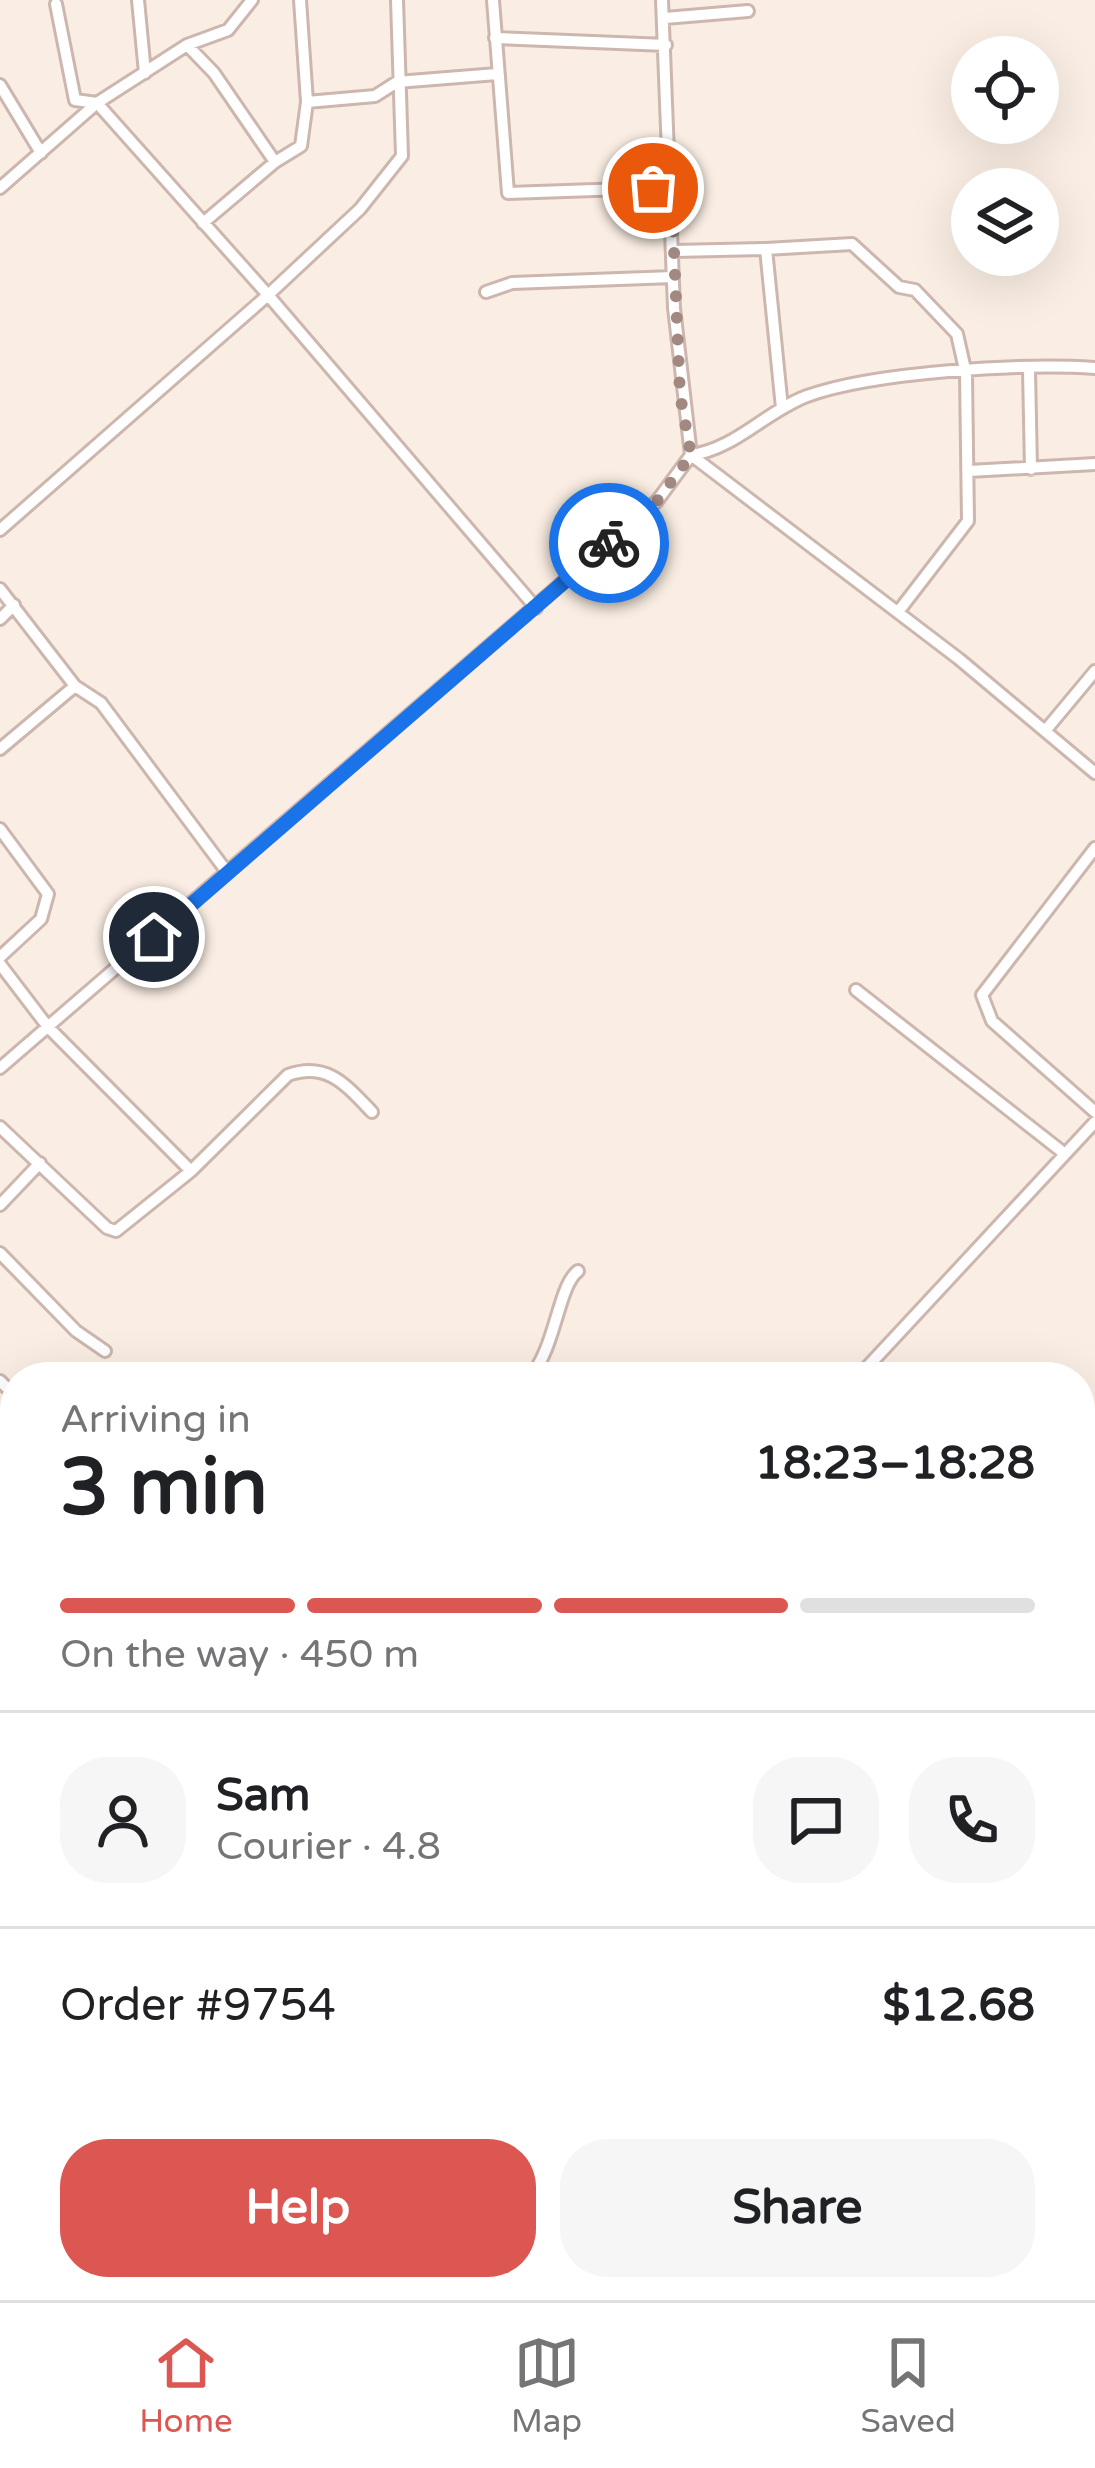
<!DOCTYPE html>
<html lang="en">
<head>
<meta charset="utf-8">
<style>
  :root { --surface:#fff; --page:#f6f6f6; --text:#202124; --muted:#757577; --line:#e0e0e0; --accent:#dc5752 }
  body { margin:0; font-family:"Varela Round",sans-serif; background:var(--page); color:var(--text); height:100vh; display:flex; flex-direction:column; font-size:45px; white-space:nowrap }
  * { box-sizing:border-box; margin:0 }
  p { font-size:39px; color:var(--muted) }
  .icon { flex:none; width:66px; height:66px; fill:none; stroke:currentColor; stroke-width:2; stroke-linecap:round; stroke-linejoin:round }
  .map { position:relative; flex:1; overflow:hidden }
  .drawer { position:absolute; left:0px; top:1362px; width:1095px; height:939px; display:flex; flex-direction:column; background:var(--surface); border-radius:48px 48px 0 0; box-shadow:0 12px 48px #0002 }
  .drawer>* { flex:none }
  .buttons { position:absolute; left:951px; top:36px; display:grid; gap:24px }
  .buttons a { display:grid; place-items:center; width:108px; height:108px; border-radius:50%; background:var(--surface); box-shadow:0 12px 48px #0002; font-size:60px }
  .pin { position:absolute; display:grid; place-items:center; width:102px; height:102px; color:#fff; margin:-51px; border:6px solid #fff; border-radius:50%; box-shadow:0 3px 12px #0007 }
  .courier { position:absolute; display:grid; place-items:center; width:120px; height:120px; margin:-60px; border:9px solid #1a73e8; border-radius:50%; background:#fff; color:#222; box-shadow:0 3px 15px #0007 }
  .summary em { font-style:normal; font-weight:800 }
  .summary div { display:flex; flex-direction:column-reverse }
  .summary { display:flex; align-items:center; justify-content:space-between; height:204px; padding:0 60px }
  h1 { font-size:78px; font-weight:800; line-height:90px }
  .bar { display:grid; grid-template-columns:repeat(4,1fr); gap:18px 12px; align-content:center; height:144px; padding:0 60px }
  .bar i { height:15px; border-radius:9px; background:var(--line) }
  .bar .on { background:var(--accent) }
  .bar p { grid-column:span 4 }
  .line { display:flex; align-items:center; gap:30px; padding:0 60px; border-top:3px solid var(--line) }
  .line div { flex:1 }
  .round { display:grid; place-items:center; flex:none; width:126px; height:126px; border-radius:48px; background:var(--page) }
  .action { display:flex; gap:24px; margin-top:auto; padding:24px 60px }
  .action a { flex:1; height:138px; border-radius:48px; background:var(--accent); color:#fff; font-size:48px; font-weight:800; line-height:138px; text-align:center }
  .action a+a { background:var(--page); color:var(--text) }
  .tabs { display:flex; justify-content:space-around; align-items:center; height:168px; border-top:3px solid var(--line); background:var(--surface); font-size:33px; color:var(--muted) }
  .tabs a { display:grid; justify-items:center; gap:6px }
  .tabs .on { color:var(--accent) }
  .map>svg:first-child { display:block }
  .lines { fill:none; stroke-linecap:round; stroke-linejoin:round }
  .minor-casing { stroke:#cdb6ae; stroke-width:16 }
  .minor { stroke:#fff; stroke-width:10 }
  .done { stroke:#a18981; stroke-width:12; stroke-dasharray:0 21.6 }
  .route { stroke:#1a73e8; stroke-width:15 }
</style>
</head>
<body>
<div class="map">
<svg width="1095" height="2300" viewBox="0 0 1095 2300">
  <rect width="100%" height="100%" fill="#faeee4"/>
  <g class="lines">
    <!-- minor casing -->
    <g class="minor-casing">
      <path id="minor" d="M138,0L145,73
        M397,0L402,156L360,209L268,295L536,608
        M493,0L508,193L653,188L671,178
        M665,18L748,11
        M495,38L666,45
        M187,45L214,73L275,162L301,146L307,102L300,0
        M0,85L41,153
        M307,102L375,96L397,82L497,74
        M0,188L97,103L187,45L228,30L252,0
        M203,223L275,162
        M766,249L852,244L899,287L915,290L957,334L966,374L968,521L898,612
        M674,251L766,249L782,408
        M486,292L512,283L673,277
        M1029,370L1031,469
        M691,455L959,659L1095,773
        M691,455C735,449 765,412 807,396C874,372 1022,363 1095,368
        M969,471L1095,464
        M0,530L268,295L97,103L75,100L56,4
        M0,589L75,686L101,703L227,872L0,1068
        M0,619L14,605
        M1045,731L1095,671
        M0,749L75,686
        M0,829L48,894L41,919L0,957
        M1095,848L982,995L992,1021L1095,1112
        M227,872L657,501L691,455L674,308L662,0
        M0,964L48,1027L191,1171L288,1075C327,1061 346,1085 372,1112
        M856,990L1065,1154
        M0,1127L107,1228L116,1231L191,1171
        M0,1205L40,1163
        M0,1253L76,1331L105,1351
        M530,1377C556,1347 558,1286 578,1271
        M858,1377L1095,1122
        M0,1381L6,1387
        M0,1522L15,1545
        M0,1660L15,1646
        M0,1712L15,1729
        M0,2205L15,2199
        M201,2286L208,2300
        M701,2286L728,2300
        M816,2286L829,2300"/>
    </g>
    <!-- minor -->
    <use href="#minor" class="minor"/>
  </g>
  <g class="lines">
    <!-- done -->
    <path class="done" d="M609,543L657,501L691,455L680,395L671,178L653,188"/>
    <!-- route -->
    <path class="route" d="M154,937L609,543"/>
  </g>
</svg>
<div class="buttons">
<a><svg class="icon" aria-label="locate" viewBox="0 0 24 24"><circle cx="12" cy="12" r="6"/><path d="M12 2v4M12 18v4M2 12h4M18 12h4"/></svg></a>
<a><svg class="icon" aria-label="layers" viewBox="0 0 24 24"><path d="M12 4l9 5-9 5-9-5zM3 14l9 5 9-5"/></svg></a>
</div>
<div class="pin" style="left:653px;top:188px;background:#ea580c"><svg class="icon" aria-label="bag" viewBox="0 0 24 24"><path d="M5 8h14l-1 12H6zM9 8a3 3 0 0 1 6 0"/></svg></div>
<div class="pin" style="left:154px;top:937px;background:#1f2937"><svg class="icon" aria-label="home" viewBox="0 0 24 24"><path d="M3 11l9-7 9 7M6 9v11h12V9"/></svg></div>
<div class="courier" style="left:609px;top:543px"><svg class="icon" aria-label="bike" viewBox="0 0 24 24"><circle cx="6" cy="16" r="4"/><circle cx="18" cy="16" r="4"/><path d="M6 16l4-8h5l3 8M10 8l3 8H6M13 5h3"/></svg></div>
<section class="drawer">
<div class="summary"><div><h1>3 min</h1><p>Arriving in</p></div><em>18:23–18:28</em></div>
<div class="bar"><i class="on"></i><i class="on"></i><i class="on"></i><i></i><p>On the way · 450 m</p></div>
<div class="line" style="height:216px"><a class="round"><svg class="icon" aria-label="person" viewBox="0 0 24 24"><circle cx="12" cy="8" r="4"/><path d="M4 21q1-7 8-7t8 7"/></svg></a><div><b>Sam</b><p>Courier · 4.8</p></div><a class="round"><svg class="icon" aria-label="chat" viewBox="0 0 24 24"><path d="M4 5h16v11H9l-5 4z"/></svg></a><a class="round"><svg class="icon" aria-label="phone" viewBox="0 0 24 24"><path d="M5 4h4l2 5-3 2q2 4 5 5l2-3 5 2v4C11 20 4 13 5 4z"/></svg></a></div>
<div class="line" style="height:156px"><div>Order #9754</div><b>$12.68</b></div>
<div class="action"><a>Help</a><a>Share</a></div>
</section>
</div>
<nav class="tabs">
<a class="on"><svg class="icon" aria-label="home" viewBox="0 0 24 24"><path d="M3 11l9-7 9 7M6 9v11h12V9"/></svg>Home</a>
<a><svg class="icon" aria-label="map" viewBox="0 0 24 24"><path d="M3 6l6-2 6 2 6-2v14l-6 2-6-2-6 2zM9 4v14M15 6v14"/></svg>Map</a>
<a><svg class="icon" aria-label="saved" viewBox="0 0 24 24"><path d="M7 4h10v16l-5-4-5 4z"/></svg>Saved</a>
</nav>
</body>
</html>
